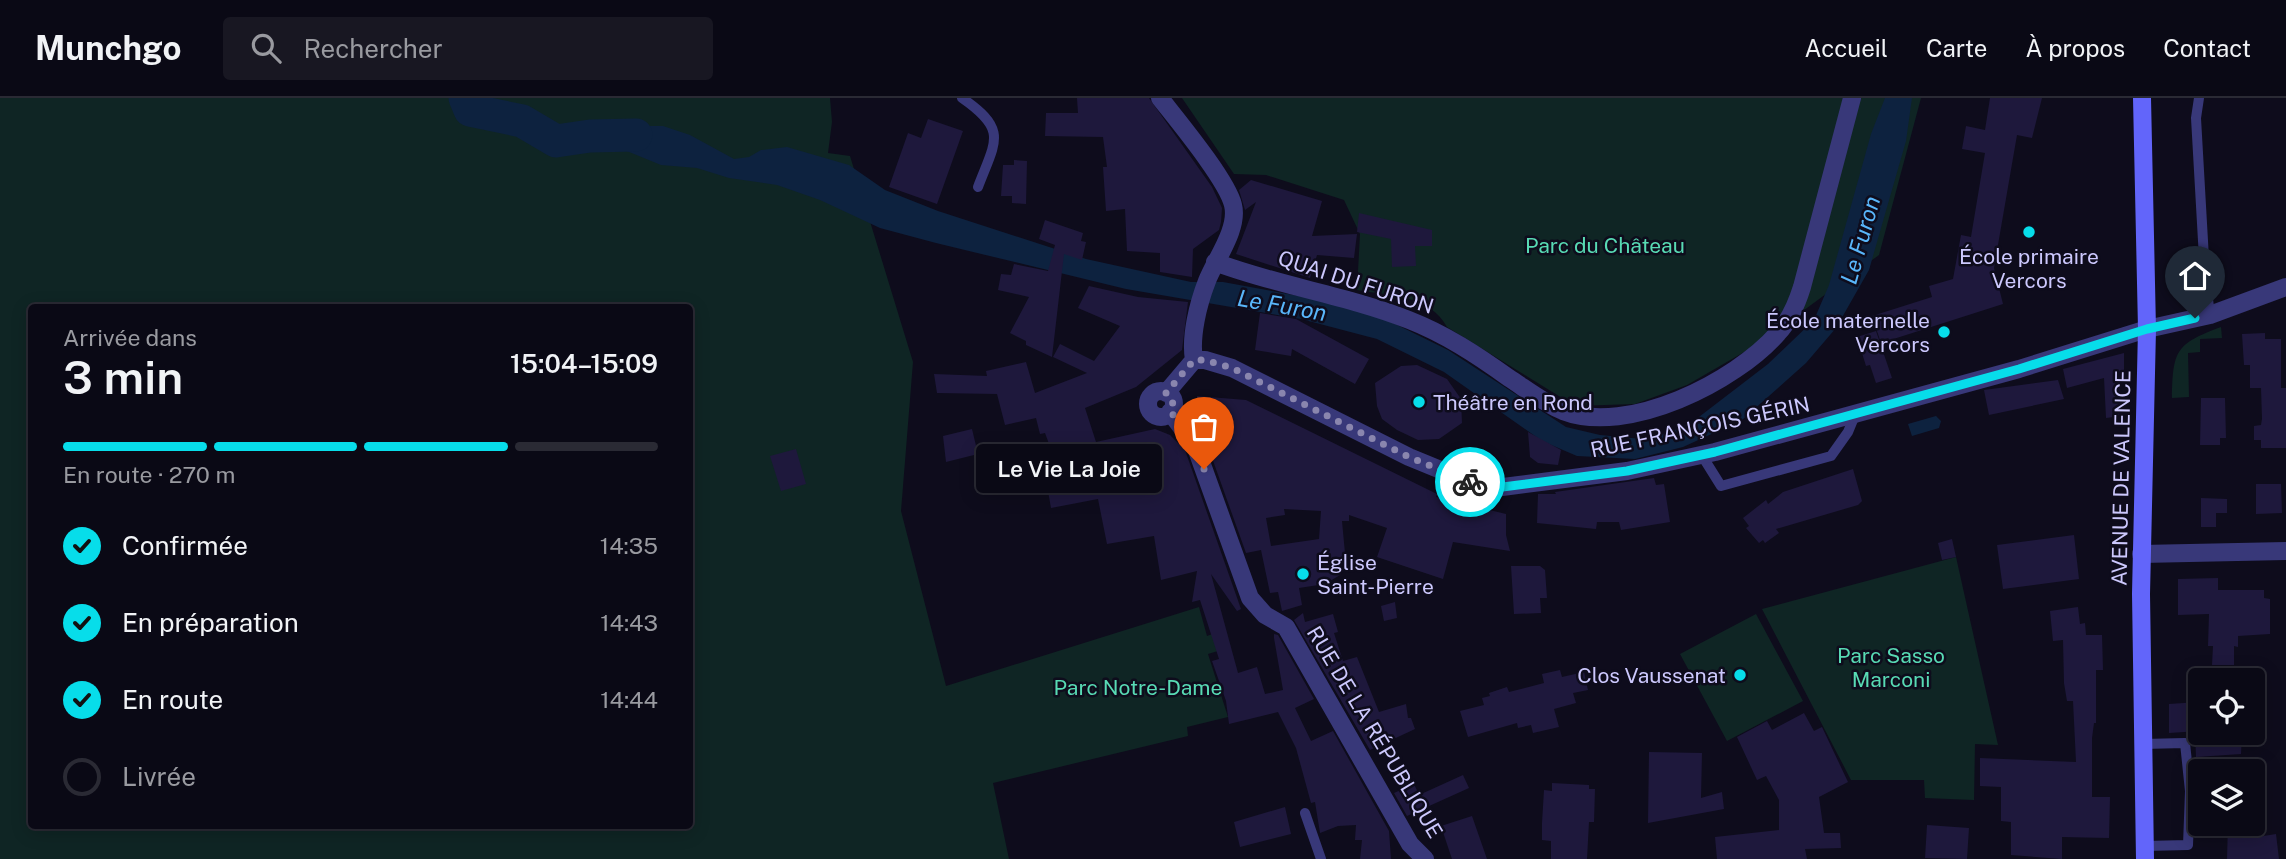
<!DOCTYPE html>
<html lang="fr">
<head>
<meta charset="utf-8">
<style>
  :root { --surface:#0a0915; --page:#181722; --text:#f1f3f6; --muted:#999aa0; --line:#2a2a34; --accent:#07ddea }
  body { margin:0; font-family:"Public Sans",sans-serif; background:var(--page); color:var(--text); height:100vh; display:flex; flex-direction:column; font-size:26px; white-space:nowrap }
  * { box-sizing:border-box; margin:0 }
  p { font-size:23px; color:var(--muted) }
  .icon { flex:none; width:38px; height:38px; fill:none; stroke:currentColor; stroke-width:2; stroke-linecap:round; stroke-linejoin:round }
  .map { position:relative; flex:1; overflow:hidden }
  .sheet { position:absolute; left:28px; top:206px; width:665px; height:525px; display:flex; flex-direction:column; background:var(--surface); border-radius:7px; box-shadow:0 4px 18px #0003,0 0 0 2px var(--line) }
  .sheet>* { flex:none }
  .fabs { position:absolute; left:2188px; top:570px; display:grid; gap:14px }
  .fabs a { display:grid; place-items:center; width:77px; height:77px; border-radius:7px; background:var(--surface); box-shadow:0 4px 18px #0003,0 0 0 2px var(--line); font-size:35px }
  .pin { position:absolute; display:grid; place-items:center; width:60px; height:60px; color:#fff; margin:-72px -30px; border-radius:50% 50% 50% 0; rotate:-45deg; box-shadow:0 0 7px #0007 }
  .pin .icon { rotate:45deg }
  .courier { position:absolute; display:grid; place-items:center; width:70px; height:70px; margin:-35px; border:5px solid #07ddea; border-radius:50%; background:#fff; color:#222; box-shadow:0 2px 9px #0007 }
  .bubble { position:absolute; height:49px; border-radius:7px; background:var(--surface); box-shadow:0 4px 18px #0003,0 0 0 2px var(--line); font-size:23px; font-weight:600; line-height:49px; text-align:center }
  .overview em { font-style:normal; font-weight:600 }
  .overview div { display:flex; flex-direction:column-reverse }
  .overview { display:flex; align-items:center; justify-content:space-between; height:119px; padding:0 35px }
  h1 { font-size:46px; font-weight:600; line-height:52px }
  .bar { display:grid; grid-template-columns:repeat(4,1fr); gap:10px 7px; align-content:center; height:84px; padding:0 35px }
  .bar i { height:9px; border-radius:5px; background:var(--line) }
  .bar .selected { background:var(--accent) }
  .bar p { grid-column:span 4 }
  ol { padding:0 35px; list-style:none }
  li { display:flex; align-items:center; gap:21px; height:77px }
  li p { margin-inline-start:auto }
  li .icon { padding:7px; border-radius:50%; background:var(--accent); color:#111; stroke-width:4 }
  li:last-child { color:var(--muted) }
  li i { width:38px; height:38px; border:4px solid var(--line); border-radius:50% }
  header { display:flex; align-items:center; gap:42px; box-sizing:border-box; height:98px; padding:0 35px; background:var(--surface); border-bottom:2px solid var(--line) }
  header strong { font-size:33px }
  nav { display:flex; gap:38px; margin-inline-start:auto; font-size:24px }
  .search { width:490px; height:63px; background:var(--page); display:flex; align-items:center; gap:18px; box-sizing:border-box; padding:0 24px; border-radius:7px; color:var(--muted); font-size:26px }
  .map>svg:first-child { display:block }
  .green { fill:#0f2524; fill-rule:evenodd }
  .water { fill:#0d223f }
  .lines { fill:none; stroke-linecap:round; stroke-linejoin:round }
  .river { stroke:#0d223f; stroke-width:33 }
  .building { fill:#1e183c; fill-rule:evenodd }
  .service { stroke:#383879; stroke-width:10 }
  .minor { stroke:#383879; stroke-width:18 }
  .tertiary { stroke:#383879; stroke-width:18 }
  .secondary { stroke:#6265fa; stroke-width:18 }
  .done { stroke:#8a86ae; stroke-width:7; stroke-dasharray:0 12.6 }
  .route { stroke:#07ddea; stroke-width:9 }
  .poi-dot { fill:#07ddea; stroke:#0e0c1c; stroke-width:2.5 }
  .labels { text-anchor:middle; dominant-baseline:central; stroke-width:5; stroke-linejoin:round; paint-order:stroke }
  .park-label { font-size:21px; fill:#58dab4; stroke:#0e0c1c }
  .poi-label { font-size:21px; fill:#ccc8fd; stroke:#0e0c1c; text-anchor:end }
  .street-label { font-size:21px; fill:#ccc8fd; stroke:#0e0c1c }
  .water-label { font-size:23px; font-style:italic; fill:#59b6fa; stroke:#0e0c1c }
</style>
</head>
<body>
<header>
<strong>Munchgo</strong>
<div class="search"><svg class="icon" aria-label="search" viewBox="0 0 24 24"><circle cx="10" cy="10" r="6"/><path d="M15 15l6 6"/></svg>Rechercher</div>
<nav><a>Accueil</a><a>Carte</a><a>À propos</a><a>Contact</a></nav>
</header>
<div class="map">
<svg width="2286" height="761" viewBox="0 0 2286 761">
  <rect width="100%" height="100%" fill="#0e0c1c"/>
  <!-- green -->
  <path class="green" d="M0,0H830L832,24L828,55L850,58L913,264L901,413L946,588L1199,509L1207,538L1215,535L1221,552L1208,556L1228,619L1187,629L1188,638L993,685L1009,761H0ZM32,210H690V728H32Z
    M1182,0H1921L1879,157L1758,246L1687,287L1635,306L1575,308L1447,229C1430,197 1390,198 1357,192L1360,136L1344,102L1266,77L1234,76Z
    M2221,229L2222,240L2200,241V254L2188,255L2189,299L2172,300C2173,253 2175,246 2221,229Z
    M1956,459L1998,647L1975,646L1974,702L1925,700L1924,682H1851L1762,511Z
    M1756,516L1803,603L1727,643L1680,556Z"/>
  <!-- water -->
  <path class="water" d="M1885,0H1912L1906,43L1869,172L1836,230L1806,265L1742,322L1683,349L1635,361L1577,358L1542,343L1444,274L1377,241L1301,221L1126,191L936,145L880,130L820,102L777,87L729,80L697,70L661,67L590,38L626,28H663L690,37L734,61L749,59L761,52L787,49L849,67L885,92L938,113L1086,161L1191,184H1223L1310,200L1379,218L1448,252L1566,329L1600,337L1642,341L1671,334L1695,322L1768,266L1814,222L1829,187L1871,36Z
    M1936,318L1941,323L1939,330L1912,338L1908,326Z"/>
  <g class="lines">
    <!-- river -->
    <path class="river" d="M465,0L470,12L522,23L556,43L590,38L636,37"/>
  </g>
  <!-- building -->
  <path class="building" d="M1077,0H1149L1212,89L1222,110L1221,124L1219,132L1193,151L1192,179L1160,174V155L1127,153L1125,111L1106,113L1103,69H1107L1103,39L1045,38L1046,15H1078Z
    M1990,0H2042L2032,40L2017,37L1994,170L2003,206L1881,245L1872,218L1932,199L1929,188L1953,181L1961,137L1971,139L1985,55L1962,51L1966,28L1985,32Z
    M928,21L963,33L937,106L889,89L908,35L921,40Z
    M1014,62L1027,63L1026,106L1012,105V98H1001L1003,67H1014Z
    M1251,82L1322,103L1312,138L1357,136L1354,160L1317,157L1310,180L1236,156L1256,104L1245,112L1239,92Z
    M1359,115L1432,132V148H1415L1416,168L1392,169L1391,141L1357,134Z
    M1045,122L1083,135L1081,143L1086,144L1082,162L1064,156L1052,259L1026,247V243L1010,235L1029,199L998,192L1001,176L1011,177L1014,166L1048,173L1055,147L1039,141Z
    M1089,188L1138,199L1188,204L1182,252L1136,289L1085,310L1096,344L1155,331L1170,337L1185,352L1241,511L1237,513L1211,476L1238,575L1257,569L1265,596L1283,592L1274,540V536L1278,537L1314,601L1295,610L1311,643L1333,633L1389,733L1391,761H1360L1362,742H1355L1356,727L1338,728L1320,735L1315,704L1311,705L1296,650L1278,614L1229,626L1226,603L1212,563L1219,561L1200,502L1192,504L1197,473L1161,482L1154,438L1107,446L1098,401L1051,410L1043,365L1055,362L1045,335L1040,336L1036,320L1005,327L997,296L937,295L934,276L987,278L986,273L1026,264L1035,295L1087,275L1053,259L1060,246L1094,263L1120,228L1078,210Z
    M1260,215L1296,221L1369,261L1355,286L1292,251L1291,258L1255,252Z
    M1876,233L1892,280L1876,285L1870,267L1866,268L1857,239Z
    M2265,235V241H2281V290H2286V350H2261V342H2254V328L2261,327L2262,321L2261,290H2250V267H2244L2242,236Z
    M2124,255V283H2119L2121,318L2106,320L2104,280L2067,290L2063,271Z
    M1417,267L1447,281L1461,301L1462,325L1439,341L1418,342L1397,332L1382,321L1377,308L1375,285L1401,268Z
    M2058,282L2064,301L1989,317L1984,292Z
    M1197,298L1246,302L1437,396L1436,399L1506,416V437L1510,453L1453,444L1443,481L1377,459L1387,430L1349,417V423H1342L1346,466L1340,477L1325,486L1299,490L1302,507L1282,513L1278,494L1270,495L1261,452L1246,455L1206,343L1197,330ZM1284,411L1321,413L1319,441L1271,448L1266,420L1285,417Z
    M2201,300H2225L2226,340H2220V347H2200Z
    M972,331L978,356L946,364L943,338Z
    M1528,334L1561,352L1558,367L1538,365L1530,359Z
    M796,351L806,386L781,393L770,358Z
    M1853,371L1862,403L1858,407L1776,431L1779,435L1765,445L1763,442L1759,445L1746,430L1749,428L1743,420L1766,402L1768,406L1783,394Z
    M1654,380L1656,387L1664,386L1670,424L1621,432L1619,424H1597L1596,431L1537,425L1538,396H1556L1555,394Z
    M2256,386H2281L2282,415L2256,416Z
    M2201,400L2227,401V415H2216V429H2201Z
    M2074,437L2079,481L2003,491L1997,447Z
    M1952,441L1956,459L1942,462L1938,445Z
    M1511,468H1540L1545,472L1547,500H1540L1541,515L1514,516Z
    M2218,480V492H2264V500L2270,501V536L2238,538V549L2234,548V567H2212L2213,548H2208L2209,516L2178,517V481Z
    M1395,504L1397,520L1384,523L1381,508Z
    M2078,509L2080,526L2085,525L2086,537H2102L2103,572H2096V625H2094L2092,640V699H2110L2109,740L2062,739V761L2011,757V724L2001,723V689L1980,688V660L2076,664L2073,603H2067L2064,585L2063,542L2053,543L2050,513Z
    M1303,515L1305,524L1333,516L1338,534L1334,535L1343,563L1357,559L1379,614L1406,606L1408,620H1411L1415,631L1370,652L1294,522Z
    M1560,572L1562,579L1584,574L1588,592L1573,595L1576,605L1554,611L1559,629L1533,635L1531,627L1518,630L1517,625L1468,639L1460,613L1484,607L1482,600L1490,598L1489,595L1507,589L1509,594L1544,585L1542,576Z
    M2199,604L2200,633L2169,635V606Z
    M1804,615L1814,633L1822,629L1848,684L1819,699L1824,735H1840L1841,750L1805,751L1807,761H1717L1715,739L1779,732V702L1766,678L1757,682L1737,639L1767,623L1772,632Z
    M2195,635H2242L2241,656L2196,659Z
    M1649,654L1702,655L1701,700L1722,694L1724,711L1648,725Z
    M1463,677L1469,690L1407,718L1394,695L1414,686L1419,697Z
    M1552,685L1589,687V691H1595L1594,724H1589L1587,761H1551V743L1542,742V725L1544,692L1552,693Z
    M1285,709L1291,736L1240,749L1234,724Z
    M1472,718L1487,761H1452L1441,728Z
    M2228,726H2252L2251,740L2276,736L2279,761H2227Z
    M1927,727L1969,730L1967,761L1925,760Z"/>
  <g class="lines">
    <!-- service -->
    <path class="service" d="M962,0C1008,32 996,42 978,89
      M2199,0L2196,20L2205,178L2210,217
      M1701,356L1721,388L1831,358L1848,334L1855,317
      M2143,646L2185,645L2190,693L2188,747L2145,748
      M1305,715L1321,761"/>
    <!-- minor -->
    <path class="minor" d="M1160,0C1178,23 1227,82 1233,107C1239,131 1215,162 1207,183C1198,206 1190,239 1194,262
      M1215,164C1278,188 1346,197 1409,222C1445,236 1477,257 1509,280C1526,291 1544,305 1563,313C1628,338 1735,284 1778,235C1790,222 1797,205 1802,189L1852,0
      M1194,262H1205L1232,270L1409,359L1487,391L1627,373L1715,354L2019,271L2147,231
      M1148 306a13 13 0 1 1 26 0a13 13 0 1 1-26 0Z
      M1166,295L1194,262
      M1170,314L1195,347L1250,500L1265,517L1286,529L1410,746L1425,761
      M2141,456L2286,453"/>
    <!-- tertiary -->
    <path class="tertiary" d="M2147,231L2210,217L2286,189"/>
    <!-- secondary -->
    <path class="secondary" d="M2142,0L2147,231L2141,496L2145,761"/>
  </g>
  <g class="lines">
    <!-- done -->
    <path class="done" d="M1204,371L1195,347L1171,314L1173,303L1166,295L1194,262H1205L1232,270L1409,359L1470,384"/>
    <!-- route -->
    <path class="route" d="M1470,384L1487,391L1627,373L1715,354L2019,271L2147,231L2195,220"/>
  </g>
  <!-- markers -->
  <g class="poi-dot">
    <circle cx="2029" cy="134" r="7"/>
    <circle cx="1944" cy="234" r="7"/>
    <circle cx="1419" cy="304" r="7"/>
    <circle cx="1303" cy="476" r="7"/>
    <circle cx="1740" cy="577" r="7"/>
  </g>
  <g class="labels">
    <!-- park labels -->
    <g class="park-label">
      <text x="1605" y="147">Parc du Château</text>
      <text x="1891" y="557">Parc Sasso<tspan x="1891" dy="24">Marconi</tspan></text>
      <text x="1138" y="589">Parc Notre-Dame</text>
    </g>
    <!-- poi labels -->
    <g class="poi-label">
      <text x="2029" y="158" text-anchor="middle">École primaire<tspan x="2029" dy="24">Vercors</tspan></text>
      <text x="1930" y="222">École maternelle<tspan x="1930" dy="24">Vercors</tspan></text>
      <text x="1433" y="304" text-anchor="start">Théâtre en Rond</text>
      <text x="1317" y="464" text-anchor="start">Église<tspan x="1317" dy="24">Saint-Pierre</tspan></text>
      <text x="1726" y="577">Clos Vaussenat</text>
    </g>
    <!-- street labels -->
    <g class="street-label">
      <text transform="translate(1356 184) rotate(18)">QUAI DU FURON</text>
      <text transform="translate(1700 329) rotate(-12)">RUE FRANÇOIS GÉRIN</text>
      <text transform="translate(2121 380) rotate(-89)">AVENUE DE VALENCE</text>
      <text transform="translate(1375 634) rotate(59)">RUE DE LA RÉPUBLIQUE</text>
    </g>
    <!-- water labels -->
    <g class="water-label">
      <text transform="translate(1860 142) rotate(-74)">Le Furon</text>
      <text transform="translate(1282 207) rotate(10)">Le Furon</text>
    </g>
  </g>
</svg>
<div class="fabs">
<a><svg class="icon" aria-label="locate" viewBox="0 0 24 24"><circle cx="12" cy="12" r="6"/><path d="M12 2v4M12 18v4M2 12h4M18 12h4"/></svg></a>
<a><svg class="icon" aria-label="layers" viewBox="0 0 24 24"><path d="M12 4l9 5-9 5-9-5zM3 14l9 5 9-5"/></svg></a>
</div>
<div class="pin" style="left:1204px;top:371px;background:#ea580c"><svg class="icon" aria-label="bag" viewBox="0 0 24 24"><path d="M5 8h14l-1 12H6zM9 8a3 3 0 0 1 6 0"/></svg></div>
<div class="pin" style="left:2195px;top:220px;background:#1f2937"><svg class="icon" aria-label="home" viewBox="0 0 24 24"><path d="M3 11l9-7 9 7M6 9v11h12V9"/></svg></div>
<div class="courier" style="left:1470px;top:384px"><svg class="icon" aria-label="bike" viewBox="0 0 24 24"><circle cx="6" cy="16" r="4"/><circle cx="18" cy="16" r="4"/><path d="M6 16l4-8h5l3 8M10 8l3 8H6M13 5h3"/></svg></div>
<div class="bubble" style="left:976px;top:346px;width:186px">Le Vie La Joie</div>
<section class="sheet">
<div class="overview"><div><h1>3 min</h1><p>Arrivée dans</p></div><em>15:04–15:09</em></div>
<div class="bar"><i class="selected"></i><i class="selected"></i><i class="selected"></i><i></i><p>En route · 270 m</p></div>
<ol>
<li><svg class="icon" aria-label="check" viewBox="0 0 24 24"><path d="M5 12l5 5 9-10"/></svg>Confirmée<p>14:35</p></li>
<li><svg class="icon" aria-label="check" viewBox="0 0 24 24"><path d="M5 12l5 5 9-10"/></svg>En préparation<p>14:43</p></li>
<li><svg class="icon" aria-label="check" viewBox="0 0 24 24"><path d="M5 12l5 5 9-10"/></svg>En route<p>14:44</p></li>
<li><i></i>Livrée</li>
</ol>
</section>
</div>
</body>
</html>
